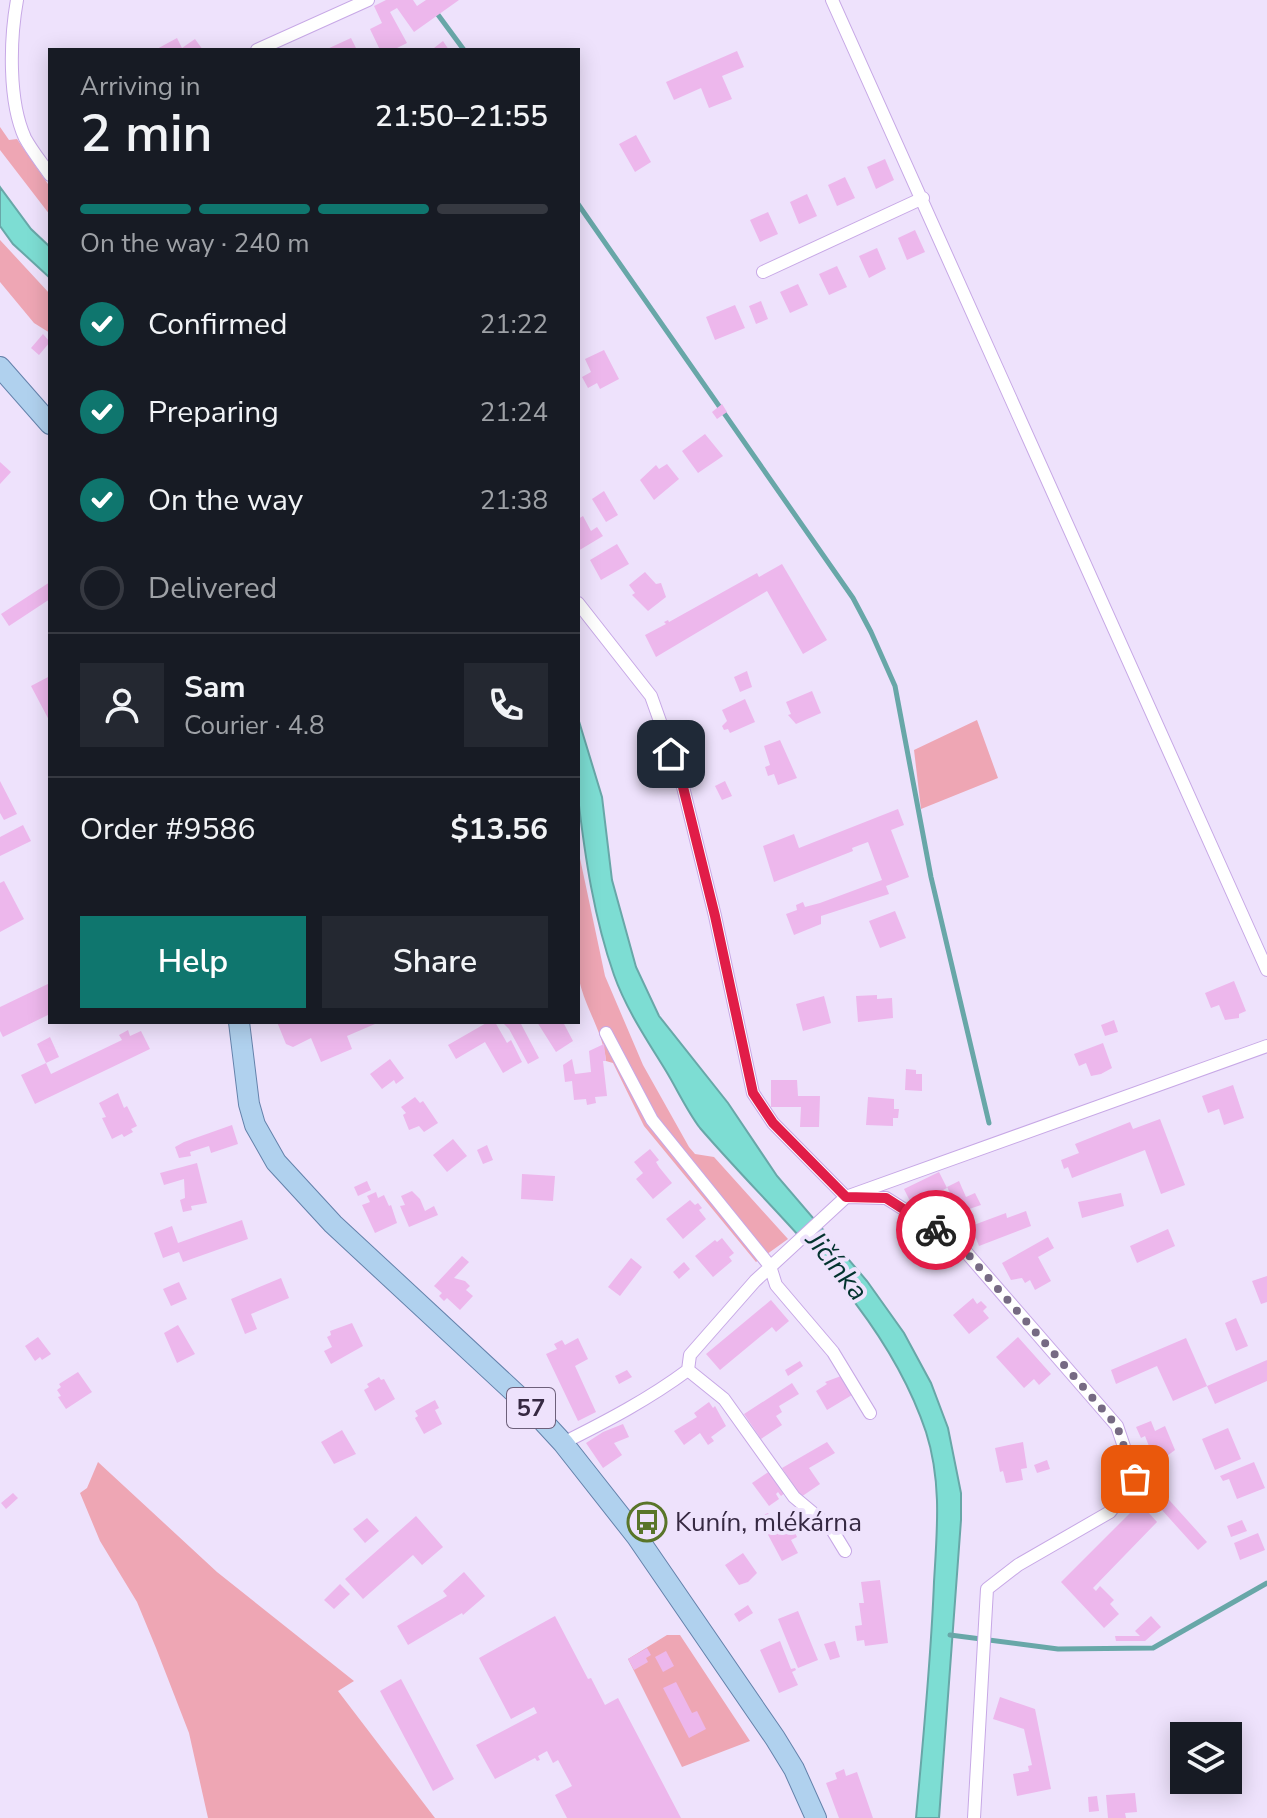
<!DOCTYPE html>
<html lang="en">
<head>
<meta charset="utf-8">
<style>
  :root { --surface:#171b24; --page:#242831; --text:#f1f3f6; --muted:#9ea1a6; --line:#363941; --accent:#0f766e }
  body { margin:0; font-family:"Nunito Sans",sans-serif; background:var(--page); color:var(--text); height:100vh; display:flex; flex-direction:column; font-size:30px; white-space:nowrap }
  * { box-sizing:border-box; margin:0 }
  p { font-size:26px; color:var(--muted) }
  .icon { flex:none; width:44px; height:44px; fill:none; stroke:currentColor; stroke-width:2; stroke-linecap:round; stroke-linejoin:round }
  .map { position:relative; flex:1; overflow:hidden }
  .sheet { position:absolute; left:48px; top:48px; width:532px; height:976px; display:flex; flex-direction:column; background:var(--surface); border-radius:0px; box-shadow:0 4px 20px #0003 }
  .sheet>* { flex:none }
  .controls { position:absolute; left:1170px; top:1722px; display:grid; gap:16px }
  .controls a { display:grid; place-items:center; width:72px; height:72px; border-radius:0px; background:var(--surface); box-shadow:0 4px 20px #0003; font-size:40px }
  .pin { position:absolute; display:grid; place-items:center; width:68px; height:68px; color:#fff; margin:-34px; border-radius:16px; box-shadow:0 4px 12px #0006 }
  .courier { position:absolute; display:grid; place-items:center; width:80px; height:80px; margin:-40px; border:6px solid #e11d48; border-radius:50%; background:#fff; color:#222; box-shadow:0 2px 10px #0007 }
  .headline em { font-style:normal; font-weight:600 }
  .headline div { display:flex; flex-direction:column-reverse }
  .headline { display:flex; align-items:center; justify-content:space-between; height:136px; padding:0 32px }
  h1 { font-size:52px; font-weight:600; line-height:60px }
  .bar { display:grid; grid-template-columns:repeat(4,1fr); gap:12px 8px; align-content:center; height:96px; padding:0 32px }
  .bar i { height:10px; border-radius:6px; background:var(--line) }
  .bar .current { background:var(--accent) }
  .bar p { grid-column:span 4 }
  .line { display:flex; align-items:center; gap:20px; padding:0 32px; border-top:2px solid var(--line) }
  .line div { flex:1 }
  .round { display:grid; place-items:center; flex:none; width:84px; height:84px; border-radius:0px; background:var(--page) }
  ol { padding:0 32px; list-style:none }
  li { display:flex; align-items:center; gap:24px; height:88px }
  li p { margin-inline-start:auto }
  li .icon { padding:8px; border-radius:50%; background:var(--accent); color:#fff; stroke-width:4 }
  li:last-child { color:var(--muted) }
  li i { width:44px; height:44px; border:4px solid var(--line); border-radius:50% }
  .button { display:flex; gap:16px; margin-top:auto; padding:16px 32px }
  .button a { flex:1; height:92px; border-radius:0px; background:var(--accent); color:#fff; font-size:32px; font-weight:600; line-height:92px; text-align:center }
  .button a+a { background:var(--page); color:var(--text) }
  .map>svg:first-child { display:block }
  .green { fill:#eea6b4 }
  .water { fill:#7dddd3; stroke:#68a7a8; stroke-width:2 }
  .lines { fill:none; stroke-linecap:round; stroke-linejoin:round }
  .stream { stroke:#68a7a8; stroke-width:5 }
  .building { fill:#edb7ec }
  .minor-casing { stroke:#c7a8e6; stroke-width:14 }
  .primary-casing { stroke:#6482ab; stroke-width:22 }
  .minor { stroke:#fff; stroke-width:12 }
  .primary { stroke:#b0d1ee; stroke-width:20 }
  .done { stroke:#766a83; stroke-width:8; stroke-dasharray:0 14.4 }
  .route { stroke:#e11d48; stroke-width:10 }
  .labels { text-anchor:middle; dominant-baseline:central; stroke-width:8; stroke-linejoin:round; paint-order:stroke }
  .shield { fill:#eee2fc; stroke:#6d607a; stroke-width:2 }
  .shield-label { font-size:24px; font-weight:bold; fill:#362942 }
  .poi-label { font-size:26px; fill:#362942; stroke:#eee2fc; text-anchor:start }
  .water-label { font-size:28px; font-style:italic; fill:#03332f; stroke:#eee2fc }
</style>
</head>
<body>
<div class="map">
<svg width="1267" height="1818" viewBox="0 0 1267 1818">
  <rect width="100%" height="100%" fill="#eee2fc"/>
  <!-- green -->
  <path class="green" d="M0,127L9,140L17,139L50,187V215L0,150Z
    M0,240L50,294V333L34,323L0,282Z
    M977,720L998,778L921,809L914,750Z
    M578,849L605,976L643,1065L689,1147L695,1154L714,1157L788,1239L756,1262L644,1126L613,1063L606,1061C603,1030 582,1004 578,973C574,935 578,888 578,849Z
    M98,1462L217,1572L354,1681L338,1691L435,1818H208L189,1733L156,1648L137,1602L100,1541L80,1493L87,1488Z
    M667,1635H680L750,1741L682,1767L628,1659Z"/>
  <!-- water -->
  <path class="water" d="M0,187L31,229L50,247V278L13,244L0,226Z
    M578,718L602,797L612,880L636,967L659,1016L728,1103L777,1176L867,1281L904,1333L931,1383L948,1428L961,1493V1520L939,1818H916C923,1740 931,1661 934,1582C937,1531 942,1482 926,1432C885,1309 782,1223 700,1128C687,1111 677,1089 666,1071C647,1040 626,1009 614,975C594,918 585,857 578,797C575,772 578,744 578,718Z"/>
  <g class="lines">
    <!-- stream -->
    <path class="stream" d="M436,12L464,50
      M578,204L853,598L871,632L895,686L931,877L989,1123
      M950,1635L1058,1649L1153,1648L1267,1583"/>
  </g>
  <!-- building -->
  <path class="building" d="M386,0H413L417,6L426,0H459L414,32L397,8L390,12L407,43L393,50H380L370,29L382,23L374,6Z
    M177,38L182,48L195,39L203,50H155Z
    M351,38L357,50H325Z
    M443,41L449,50H436L434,48Z
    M737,51L744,67L722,76L732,99L709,108L701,88L674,100L666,82Z
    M636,135L651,162L635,172L619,144Z
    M885,159L894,180L876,189L867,167Z
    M845,177L855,198L837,206L828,185Z
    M807,194L817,216L799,224L790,202Z
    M768,212L778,234L760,242L750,220Z
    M915,230L925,252L907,260L898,238Z
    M877,248L886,269L869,278L859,256Z
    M837,266L847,287L829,295L819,274Z
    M798,284L808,305L790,313L780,292Z
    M761,301L768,319L756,324L749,306Z
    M735,305L745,328L715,340L706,317Z
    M43,334L50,342L39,355L31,348Z
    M604,350L619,379L600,389L597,383L588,388L582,377L591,372L585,359Z
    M722,404L727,412L717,419L712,412Z
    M705,434L723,456L698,473L682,451Z
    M0,462L11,472L0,484Z
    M667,464L679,479L654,500L640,480L656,465L659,469Z
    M604,491L618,515L606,522L592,499Z
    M583,516L591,531L597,527L603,536L578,551V519Z
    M617,544L629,564L601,580L590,560Z
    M782,564L827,640L803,654L767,591L656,657L645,635L666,624L664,622L668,620L669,622L757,573L759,577Z
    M645,572L656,584L661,583L666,597L648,611L632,595L635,593L629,585Z
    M50,582V599L9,626L1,614Z
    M747,671L752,687L740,692L734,677Z
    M50,676V722L31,686Z
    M812,691L821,713L796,724L788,715L791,714L786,702Z
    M745,699L755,722L730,733L728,729L724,730L722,726L727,721L722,710Z
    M780,740L797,778L778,785L774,774L768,776L765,767L770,765L764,746Z
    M0,781L17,814L4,820L0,813Z
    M725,781L732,796L722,800L715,786Z
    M898,809L904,825L891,830L909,877L886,886L889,894L821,916V924L794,935L786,914L797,910L796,905L803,902L805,907L820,903L882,880L868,842L852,848L853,851L774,882L763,846L794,834L799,848Z
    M23,825L31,841L0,856V837Z
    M4,881L24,919L0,932V883Z
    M895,911L906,938L880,948L869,921Z
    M1234,981L1246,1011L1239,1014V1018L1225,1020L1219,1005L1211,1008L1205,993Z
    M50,983V1014L3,1037L0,1031V1007Z
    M877,995V999L892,998L893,1018L858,1022L856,996Z
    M824,996L831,1023L803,1031L796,1004Z
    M1114,1020L1118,1032L1105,1036L1101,1025Z
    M277,1022H374L375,1024L347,1036L352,1049L321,1062L311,1038L293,1047L286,1044Z
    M488,1022H495L507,1043L511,1040L522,1062L503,1073L485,1042L456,1059L448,1045Z
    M502,1022H520L539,1058L528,1064L509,1029Z
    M537,1022H563L573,1041L556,1052Z
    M128,1030L130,1036L141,1031L150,1049L35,1104L21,1075L46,1063L51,1074L122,1040L119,1035Z
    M50,1037L59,1057L46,1063L37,1044Z
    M1103,1043L1112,1068L1101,1074L1091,1076L1086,1063L1079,1066L1074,1054Z
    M604,1044L606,1061H603L607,1096L595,1097L596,1103L587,1105L586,1099L574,1100L572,1081L565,1082L563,1065L572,1059L575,1074L591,1072L589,1051Z
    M390,1059L404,1078L396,1084L394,1080L382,1089L370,1074Z
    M906,1069L916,1070V1074H922V1091L905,1090Z
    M771,1080H797L798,1096H820L819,1127H800L801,1107H771Z
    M1233,1085L1244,1118L1224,1125L1219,1109L1208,1113L1202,1096Z
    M118,1093L124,1108L127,1106L137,1126L131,1129L133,1132L124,1137L122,1134L112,1139L102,1118L106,1117L99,1103Z
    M415,1097L420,1103L423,1101L438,1123L424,1132L419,1126L409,1130L403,1115L406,1113L401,1107Z
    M868,1097L894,1099V1109H899L898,1118H893V1126L866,1125Z
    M1160,1119L1185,1185L1161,1194L1145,1150L1072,1178L1068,1167L1064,1169L1061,1160L1079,1153L1075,1144L1130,1122L1133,1129Z
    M232,1125L238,1144L211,1153L209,1146L190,1152L191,1156L179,1158L175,1147L184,1142Z
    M453,1139L467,1156L447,1172L433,1155Z
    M487,1145L493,1160L483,1164L477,1150Z
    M650,1149L659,1160L656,1162L659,1167L672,1183L653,1199L636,1179L643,1173L634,1162Z
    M197,1163L207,1203L191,1206L192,1210L183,1212L180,1200L185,1198L184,1179L164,1185L160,1173Z
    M939,1172L947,1188L912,1205L904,1189Z
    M522,1174L555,1176L553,1201L521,1199Z
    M367,1181L371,1190L358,1196L354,1187Z
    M959,1181L966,1197L975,1193L981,1205L946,1217L942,1207L955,1203L947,1187Z
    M412,1191L420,1199L425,1211L434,1206L438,1215L409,1227L400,1206L405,1205L401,1196Z
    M376,1192L378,1198L384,1195L389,1206L391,1205L397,1223L375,1233L362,1205L370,1202L367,1196Z
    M1121,1193L1124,1206L1082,1218L1078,1202Z
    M690,1200L695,1205L698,1203L702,1208L699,1210L706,1219L683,1239L666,1219Z
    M1026,1211L1031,1226L979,1246L971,1226L1006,1213L1007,1218Z
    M242,1220L248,1239L183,1262L179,1252L163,1258L154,1233L172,1226L178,1243Z
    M914,1229L932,1243L919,1260L901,1247Z
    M1168,1229L1175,1246L1137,1263L1130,1246Z
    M1048,1237L1054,1248L1038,1257L1051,1281L1035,1290L1030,1280L1025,1283L1022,1278L1011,1280L1002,1263Z
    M722,1238L734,1253L729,1257L732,1261L713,1277L695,1256L715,1240L717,1242Z
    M462,1256L469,1262L454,1278L465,1281L470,1286L466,1290L473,1296L460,1310L447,1298L444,1301L439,1296L442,1293L434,1286Z
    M631,1258L642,1267L620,1296L608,1287Z
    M684,1262L690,1269L679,1279L673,1272Z
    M1267,1276V1302L1261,1304L1252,1281Z
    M281,1278L289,1298L251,1314L257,1329L245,1334L231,1299Z
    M179,1282L187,1299L171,1306L163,1289Z
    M973,1298L977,1304L981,1301L987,1307L983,1311L989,1318L969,1334L953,1315Z
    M771,1300L789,1321L776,1332L772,1327L720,1370L706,1354Z
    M1236,1318L1248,1346L1236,1351L1225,1323Z
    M352,1323L363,1346L331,1364L324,1351L332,1347L327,1337L331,1335L330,1331Z
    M178,1325L195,1354L177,1363L164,1333Z
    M38,1337L51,1354L42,1360L40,1357L35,1361L25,1346Z
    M1018,1337L1051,1374L1039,1385L1034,1379L1024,1388L996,1357Z
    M578,1338L588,1359L575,1366L596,1412L578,1421L546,1354L557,1349L554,1344L562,1340L565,1345Z
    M1186,1338L1207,1386L1173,1401L1157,1366L1116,1384L1111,1370Z
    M1267,1360V1381L1215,1404L1207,1386Z
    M800,1361L803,1366L788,1376L785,1370Z
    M627,1370L632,1377L619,1384L615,1376Z
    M78,1372L92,1392L66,1409L58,1397L61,1396L57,1390L61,1387L59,1384Z
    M841,1376L852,1395L827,1410L816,1391L827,1384L825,1382Z
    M379,1377L381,1380L384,1379L395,1399L375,1411L364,1390L369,1387L367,1384Z
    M792,1383L799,1394L779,1406L782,1412L776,1416L782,1425L761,1439L744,1414Z
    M435,1400L439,1408L435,1410L442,1424L424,1434L415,1418L418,1416L415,1411Z
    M709,1402L713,1408L715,1406L726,1426L711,1437L714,1441L708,1445L700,1433L684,1445L674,1431L697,1417L694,1413Z
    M1151,1421L1155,1431L1165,1426L1175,1450L1167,1456L1154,1459L1145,1436L1141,1438L1136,1427Z
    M623,1424L629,1437L614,1443L622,1455L603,1468L586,1443L603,1432Z
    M1228,1428L1241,1459L1215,1470L1202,1439Z
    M342,1430L356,1454L334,1464L321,1442Z
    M827,1442L835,1453L809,1468L820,1484L801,1497L782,1468Z
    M1023,1442L1027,1468L1021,1469L1023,1480L1006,1483L1003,1471L1000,1472L995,1448Z
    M1047,1460L1050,1469L1037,1473L1034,1465Z
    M1254,1462L1265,1488L1237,1499L1229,1479L1223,1481L1220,1476Z
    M770,1471L786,1492L781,1496L778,1492L776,1494L779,1499L769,1506L752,1483Z
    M1161,1491L1207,1542L1198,1550L1152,1499Z
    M13,1493L18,1498L6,1509L1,1503Z
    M1140,1503L1157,1522L1093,1588L1096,1591L1100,1586L1114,1600L1110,1604L1119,1614L1104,1628L1061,1582Z
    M803,1509L814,1519L794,1530L797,1537L791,1540L798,1553L782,1561L766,1531Z
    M768,1513L773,1521L762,1528L756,1518Z
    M416,1516L443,1547L422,1565L413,1555L363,1599L345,1579Z
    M367,1518L379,1531L365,1543L353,1529Z
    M1242,1520L1247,1531L1231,1537L1227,1526Z
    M1258,1533L1265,1550L1240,1560L1234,1543Z
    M743,1553L757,1573L748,1582L739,1585L725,1565Z
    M464,1572L485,1596L463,1615L462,1613L408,1645L397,1626L447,1596L443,1591Z
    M880,1580L888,1643L865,1646L864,1640L857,1641L855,1626L862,1625L859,1603H864L861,1582Z
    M340,1584L350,1594L334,1609L324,1600Z
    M748,1605L753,1613L739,1622L734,1614Z
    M798,1611L818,1660L798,1668L778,1619Z
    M555,1616L588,1679L591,1678L605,1705L618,1698L681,1818H567L555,1795L572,1786L558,1760L553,1763L547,1751L538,1756L540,1760L537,1761L535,1758L495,1779L476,1745L537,1713L534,1707L511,1719L479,1658Z
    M1151,1616L1161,1627L1145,1641H1116L1115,1636H1140L1135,1631Z
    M780,1641L791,1669L795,1668L796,1670L792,1672L798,1685L779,1693L760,1650Z
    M835,1641L840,1657L830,1660L824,1644Z
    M647,1648L651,1655L646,1658L648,1662L634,1670L628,1659Z
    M666,1651L674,1666L663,1672L655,1657Z
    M401,1679L454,1779L433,1791L380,1691Z
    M676,1682L692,1713L697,1711L706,1729L689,1738L663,1688Z
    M1000,1697L1035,1709L1051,1789L1017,1796L1013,1774L1029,1771L1028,1766L1032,1765L1024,1729L993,1719Z
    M844,1769L846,1776L857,1772L873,1818H839L826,1783L837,1779L835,1773Z
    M1135,1793L1137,1812L1125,1813L1126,1818H1108L1106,1795Z
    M1097,1796L1099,1811L1089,1812L1088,1797Z"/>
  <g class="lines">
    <!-- minor casing -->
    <g class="minor-casing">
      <path id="minor" d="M17,0C10,39 8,101 25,138C32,151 42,163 50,175
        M832,0L1267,970
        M257,50L368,0
        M763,272L923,198
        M578,603L651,696L682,783L715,916L753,1093L773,1123L846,1197L886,1198L959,1244L1117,1426L1135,1479L1110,1512L1018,1565L987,1589L974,1818
        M606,1033L652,1120L770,1266L776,1285L833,1352L870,1413
        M688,1370L724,1399L794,1497L831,1528L845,1551
        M563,1443C607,1421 649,1399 688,1370L690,1355L755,1281L846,1197L1267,1046"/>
    </g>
    <!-- primary casing -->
    <g class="primary-casing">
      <path id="primary" d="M0,367L50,424
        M239,1022L249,1104L255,1125L276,1162L333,1224L528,1405L563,1443L637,1537L775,1738L794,1769L816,1818"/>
    </g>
    <!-- minor -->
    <use href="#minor" class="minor"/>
    <!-- primary -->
    <use href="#primary" class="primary"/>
  </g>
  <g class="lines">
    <!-- done -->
    <path class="done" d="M936,1230L959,1244L1117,1426L1135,1479"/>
    <!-- route -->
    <path class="route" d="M671,754L682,783L715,916L753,1093L773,1123L846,1197L886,1198L936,1230"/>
  </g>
  <!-- icons -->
  <defs>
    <g id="bus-ring" transform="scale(2)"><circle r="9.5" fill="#eee2fc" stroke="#597529" stroke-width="1.5"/><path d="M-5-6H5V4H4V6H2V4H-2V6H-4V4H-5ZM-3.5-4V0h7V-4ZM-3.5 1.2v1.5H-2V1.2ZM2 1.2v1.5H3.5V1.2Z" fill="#597529"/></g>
  </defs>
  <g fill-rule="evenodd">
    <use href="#bus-ring" x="647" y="1522"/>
  </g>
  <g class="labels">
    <!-- shield labels -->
    <rect class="shield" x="507" y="1388" width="48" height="40" rx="6"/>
    <g class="shield-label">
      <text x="531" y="1408">57</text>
    </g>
    <!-- poi labels -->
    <g class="poi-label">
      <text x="675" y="1522">Kunín, mlékárna</text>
    </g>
    <!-- water labels -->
    <g class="water-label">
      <text transform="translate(837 1266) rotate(51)">Jičínka</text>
    </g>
  </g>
</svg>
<div class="controls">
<a><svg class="icon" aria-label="layers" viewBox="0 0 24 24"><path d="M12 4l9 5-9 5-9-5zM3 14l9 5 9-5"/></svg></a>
</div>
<div class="pin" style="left:1135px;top:1479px;background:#ea580c"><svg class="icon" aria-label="bag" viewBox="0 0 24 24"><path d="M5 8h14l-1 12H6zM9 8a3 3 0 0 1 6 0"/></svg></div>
<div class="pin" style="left:671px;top:754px;background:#1f2937"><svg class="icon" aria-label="home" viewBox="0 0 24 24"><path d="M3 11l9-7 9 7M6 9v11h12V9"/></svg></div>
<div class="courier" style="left:936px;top:1230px"><svg class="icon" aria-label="bike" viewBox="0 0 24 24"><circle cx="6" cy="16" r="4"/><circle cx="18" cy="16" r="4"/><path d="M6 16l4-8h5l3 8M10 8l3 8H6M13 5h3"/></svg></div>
<section class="sheet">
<div class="headline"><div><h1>2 min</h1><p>Arriving in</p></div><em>21:50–21:55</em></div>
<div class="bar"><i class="current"></i><i class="current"></i><i class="current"></i><i></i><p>On the way · 240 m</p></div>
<ol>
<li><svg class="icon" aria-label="check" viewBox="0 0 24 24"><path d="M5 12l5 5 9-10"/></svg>Confirmed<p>21:22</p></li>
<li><svg class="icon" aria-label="check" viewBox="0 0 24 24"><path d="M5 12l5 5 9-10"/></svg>Preparing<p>21:24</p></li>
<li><svg class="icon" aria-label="check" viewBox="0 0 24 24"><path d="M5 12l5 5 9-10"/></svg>On the way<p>21:38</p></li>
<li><i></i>Delivered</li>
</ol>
<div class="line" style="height:144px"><a class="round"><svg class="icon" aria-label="person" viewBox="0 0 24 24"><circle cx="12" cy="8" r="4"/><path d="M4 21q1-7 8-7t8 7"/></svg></a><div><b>Sam</b><p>Courier · 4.8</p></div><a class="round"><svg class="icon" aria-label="phone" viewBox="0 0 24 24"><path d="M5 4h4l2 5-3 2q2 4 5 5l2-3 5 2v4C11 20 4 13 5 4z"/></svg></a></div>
<div class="line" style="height:104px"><div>Order #9586</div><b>$13.56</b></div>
<div class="button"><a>Help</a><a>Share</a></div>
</section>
</div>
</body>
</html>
